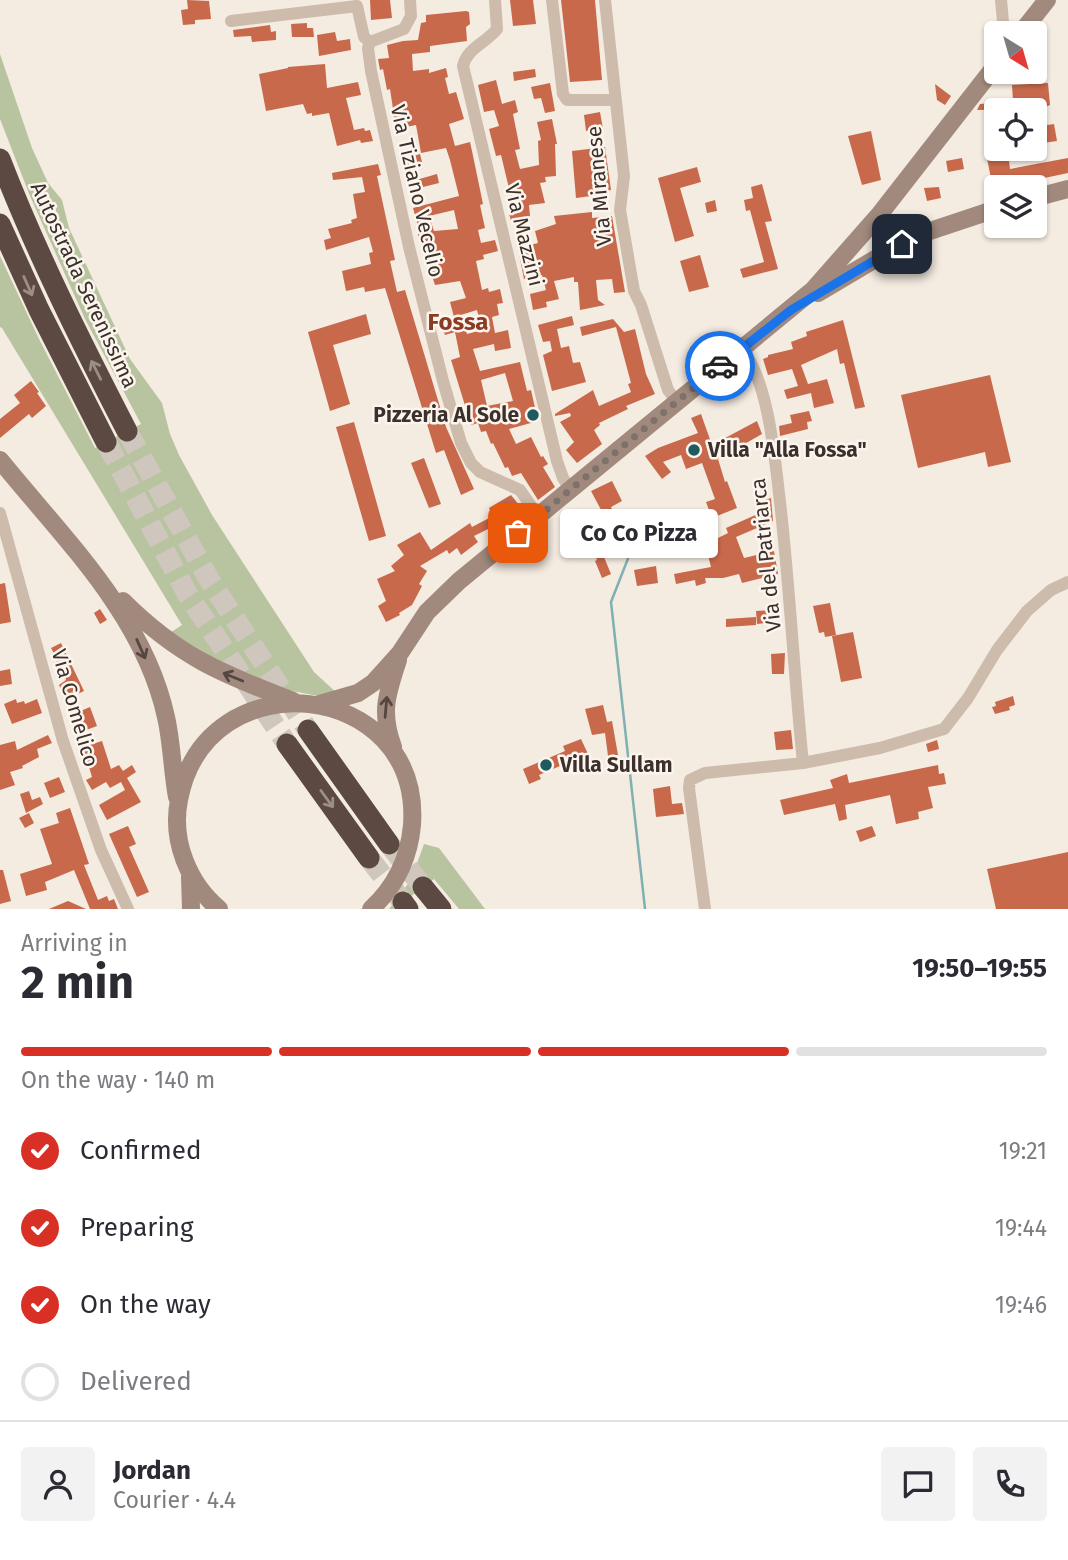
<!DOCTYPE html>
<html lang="en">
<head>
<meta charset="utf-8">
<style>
  :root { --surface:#fff; --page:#f2f2f3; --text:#2b2b33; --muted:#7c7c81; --line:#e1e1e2; --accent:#d93025 }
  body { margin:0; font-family:"Fira Sans",sans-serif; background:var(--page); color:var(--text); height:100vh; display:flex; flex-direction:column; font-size:26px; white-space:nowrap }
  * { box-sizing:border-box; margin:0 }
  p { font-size:23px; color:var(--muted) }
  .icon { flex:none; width:38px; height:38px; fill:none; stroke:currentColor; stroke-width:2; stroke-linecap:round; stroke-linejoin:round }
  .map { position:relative; height:909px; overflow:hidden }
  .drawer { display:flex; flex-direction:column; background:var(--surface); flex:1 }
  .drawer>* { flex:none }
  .needle { width:46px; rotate:143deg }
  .fabs { position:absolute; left:984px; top:21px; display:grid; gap:14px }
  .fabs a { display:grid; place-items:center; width:63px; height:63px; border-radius:7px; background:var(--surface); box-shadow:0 2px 5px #0004; font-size:35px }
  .pin { position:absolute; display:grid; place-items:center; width:60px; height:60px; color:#fff; margin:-30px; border-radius:14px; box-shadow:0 4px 10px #0006 }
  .courier { position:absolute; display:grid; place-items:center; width:70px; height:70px; margin:-35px; border:5px solid #1a73e8; border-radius:50%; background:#fff; color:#222; box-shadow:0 2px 9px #0007 }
  .bubble { position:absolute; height:49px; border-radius:7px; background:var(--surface); box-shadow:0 2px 5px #0004; font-size:23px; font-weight:700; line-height:49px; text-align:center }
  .headline em { font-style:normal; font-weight:700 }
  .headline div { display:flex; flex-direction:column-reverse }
  .headline { display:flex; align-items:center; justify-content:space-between; height:119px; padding:0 21px }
  h1 { font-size:46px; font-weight:700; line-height:52px }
  .bar { display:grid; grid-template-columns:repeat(4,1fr); gap:10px 7px; align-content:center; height:84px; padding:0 21px }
  .bar i { height:9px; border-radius:5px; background:var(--line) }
  .bar .selected { background:var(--accent) }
  .bar p { grid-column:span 4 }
  .line { display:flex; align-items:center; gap:18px; padding:0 21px; border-top:2px solid var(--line) }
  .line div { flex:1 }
  .round { display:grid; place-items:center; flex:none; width:74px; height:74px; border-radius:7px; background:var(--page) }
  ol { padding:0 21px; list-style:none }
  li { display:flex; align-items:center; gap:21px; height:77px }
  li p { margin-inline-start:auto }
  li .icon { padding:7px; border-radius:50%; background:var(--accent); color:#fff; stroke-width:4 }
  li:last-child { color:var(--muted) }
  li i { width:38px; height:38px; border:4px solid var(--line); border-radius:50% }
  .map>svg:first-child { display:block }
  .green { fill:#b8c4a0 }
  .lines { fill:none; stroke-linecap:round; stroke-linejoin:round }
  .stream { stroke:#7fb0b2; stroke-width:2.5 }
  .building { fill:#c8694b; fill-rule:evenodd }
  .highway-tunnel { stroke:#cfc6bd; stroke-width:21; stroke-dasharray:21 10; stroke-linecap:butt }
  .street { stroke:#cdbbac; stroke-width:12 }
  .secondary { stroke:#a18a7d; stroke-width:18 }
  .highway { stroke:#5c4a42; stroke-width:21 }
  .oneway { stroke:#9c8e87 }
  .oneway2 { stroke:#544640 }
  .done { stroke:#7c716b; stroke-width:7; stroke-dasharray:0 12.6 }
  .route { stroke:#1a73e8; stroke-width:9 }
  .poi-dot { fill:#1f5a5e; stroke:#fbf5ee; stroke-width:2.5 }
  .labels { text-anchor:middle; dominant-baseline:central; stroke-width:5; stroke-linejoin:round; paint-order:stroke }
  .street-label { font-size:21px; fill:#3b302b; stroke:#fbf5ee }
  .poi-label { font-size:21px; font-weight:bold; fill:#3b302b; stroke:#fbf5ee; text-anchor:start }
  .quarter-label { font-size:24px; font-weight:bold; fill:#8c3b22; stroke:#fbf5ee }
</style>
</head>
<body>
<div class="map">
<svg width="1068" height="909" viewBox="0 0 1068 909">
  <rect width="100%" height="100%" fill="#f4ebe1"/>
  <!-- green -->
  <path class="green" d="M0,54L32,148L48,183L62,200L69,228L130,359L162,403L170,434L179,455L212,515L314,672L339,695L318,696L262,685L168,634L182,625L2,328L0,327V256L39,339L95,448L141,424L85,319L30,196L0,119Z
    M424,844L439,848L485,909H459L434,879L394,909H389L411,880Z"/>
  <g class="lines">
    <!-- stream -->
    <path class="stream" d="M638,533L611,602L645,909"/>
  </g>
  <!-- building -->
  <path class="building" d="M187,0L209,1L211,19L195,20V24L183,25L181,10L188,9Z
    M370,0H390L392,18L371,20Z
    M510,0H533L536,24L513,26Z
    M561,0H595L602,80L570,82Z
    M466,11L469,12L470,24L466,27L467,41L430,46V52L412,54L413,71L429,69V73L446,68L448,77L445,78L449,94L456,92L464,119L449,124L455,146L470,142L472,151L483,204L480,205L485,228L478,230L481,243L495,240L498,251L483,255L484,259L476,261L482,290L488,288L489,292L500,289L503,303L497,304L499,315L492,317L495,333L508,330L511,348L495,351L494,344L473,349L480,371L520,362L527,391L531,390L538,421L509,429L516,444L531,437L541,457L543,456L548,464L543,467L555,487L538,500L521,473L512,476L508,467L505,468L493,443L491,444L486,431L481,432L478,423L471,425L451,360L460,357L455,332L445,335L442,327L463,320L467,334L482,330L477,310L454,317L450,302L466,298L460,281L435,285L418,234L420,233L413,208L459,196L450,160L446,148L421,153L416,125L396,129L390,89L387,90L383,69L380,70L378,59L389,58L387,45L403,41L418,40L421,23L426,22V15ZM454,210L458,229L434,231L429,216ZM505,373L513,401L487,406L481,380Z
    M307,23V28H313L314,37H292L291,24Z
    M270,25L271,32L276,31V40L252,42L251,36L234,37L233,30Z
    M335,32L337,41L350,39L351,50L319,56L317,35Z
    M325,64L327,88L358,82L361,95L346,98L354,130L364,128L365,131L370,130L373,141L361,143L360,140L337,146L329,113L312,116V113L307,114L303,104L266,111L259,74L288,68V67Z
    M535,69L536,77L514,81L513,72Z
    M496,80L502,104L515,100L518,112L513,114L520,149L515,150L520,169L539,165L538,141L541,140L537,122L552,119L557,144H555L556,176L545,177L546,182L540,183L545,203L529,205L530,216L511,221L509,213L515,211L507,180L501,155L496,156L489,129L499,126L494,110L484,112L478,85Z
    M550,83L555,111L545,113L541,98L534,99L531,87Z
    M1048,83L1050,105L1041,109L977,110L980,104L1013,101L1012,85Z
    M935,84L951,96L945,105L937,100Z
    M600,112L603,129L586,131L584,115Z
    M1054,124L1057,141L1043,143L1044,152H1034V127Z
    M871,131L881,180L862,185L848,136Z
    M605,147L611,190L606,191V194L576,198L572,151Z
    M1008,153L1010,169L1068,158V173L993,189L987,158Z
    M420,154L422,162L405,168L402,160Z
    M962,158L964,169L948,172L946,161Z
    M378,164L381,175L377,176L395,260L390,261L397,292L405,290L446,427L474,489L461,495L444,450L436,453L385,288L365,292L364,287L346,291L342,271L371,264L369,253L373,252L369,237L326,250L324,240L331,238L328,229L352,223L351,220L357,218L353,194L365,192L362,177L333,180L332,173Z
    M697,167L701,182L680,188L694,236L675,242L658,178Z
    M437,174L439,183L411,190L409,182Z
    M762,184L772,221L765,222L778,269L743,278L740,269L764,262L750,210L746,211L744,200L753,198L751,187Z
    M939,187L941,198L927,201L924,188Z
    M715,200L717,211L707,213L705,203Z
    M592,212V218L612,216L625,292L614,293L612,279L596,280L598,300L605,305L580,310L578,282H574V277L554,281L559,299L546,302L547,307L533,310L530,294L546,290L542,275L524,279L518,248L538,243L535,231L556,224L554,216Z
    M700,255L709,287L689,292L680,261Z
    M366,314L371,334L333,345L350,404L330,411L308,332Z
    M572,316L574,325L557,329L561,348L569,346L573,363L580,362L586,382L552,391L543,355L552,351L550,341L543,342L538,325Z
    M613,319L624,332L635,329L646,374L655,394L626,406L628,409L599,423L600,425L594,430L602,444L577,463L566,450L574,442L560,422L571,416L570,413L555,416V414L593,390L599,406L631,392L628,384L631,383L616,327L582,336L580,327Z
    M843,320L865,407L855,409L844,363L840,364L837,349L801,365L808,384L827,379L834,403L814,408L811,393L787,399L784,390L798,386L792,369L768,375L763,359L768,357V355L793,349L791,342L807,336L806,332Z
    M990,375L1011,462L988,467L985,452L918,468L901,395Z
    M31,381L39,392L37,393L46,406L32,418L29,414L0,438V419L20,403L14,395Z
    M809,411L812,421L807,422L808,429L780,436L779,426L792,423L790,415Z
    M701,414L712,445L757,421L762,434L718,459L725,482L727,481L737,508L712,518L706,502L715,499L702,463L686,469L681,455L663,462L671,472L662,479L645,456L658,448L698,433L691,418Z
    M354,422L386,536L369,541L336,427Z
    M424,458L441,504L429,508L411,463Z
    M612,481L622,501L611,507L617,519L608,523L591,491Z
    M511,495L524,511L474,536L478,542L461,555L457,548L449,554L447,550L420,566L427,571L419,584L422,586L412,605L399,613L400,615L386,622L378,606L386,601L377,579L395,571L391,566L404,555L397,545L420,532L431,550L470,523L472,527L493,516L489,508Z
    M771,498L773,521L736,537L744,558L774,551L778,574L742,583L739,574L723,578H705L706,583L696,586L695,580L676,584L674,574L711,567L708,555L714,553L710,542L728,533L726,528L769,509L765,500Z
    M693,516L697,526L675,534L679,543L660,552L652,536L656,535L655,532Z
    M614,530L622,550L604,557L611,574L602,578L595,561L603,557L597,560L589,541Z
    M656,566L658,583L637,586L634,570Z
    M5,583L11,622L0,624V584Z
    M830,603L836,635L825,637L824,632L819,633L813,606Z
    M100,609L107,620L100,624L94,613Z
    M773,610L774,622L757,624L756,611Z
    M756,617V625L726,627V619Z
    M853,632L862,678L841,682L832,636Z
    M61,643L84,691L71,697L70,695L65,697L59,685L66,680L65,675L59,676L53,663L58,661L51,648Z
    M785,653L784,674H772L771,654Z
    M10,669L12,684L0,686V671Z
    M1013,696L1015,705L1009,707L1010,710L995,714L992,707L996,706L995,702Z
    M16,699L17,703L24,701L25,704L37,699L42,713L12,724L4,704Z
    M603,705L607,722L612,721L618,755L608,756L605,733L592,735L585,709Z
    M90,707L97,726L78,733L71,715Z
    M791,730L793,749L776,750L774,732Z
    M48,735L52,743L37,749L39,757L22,766L23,768L10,772L15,785L0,790V745L15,741L17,750Z
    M581,739L588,754L539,775L541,779L529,784L523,769L565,751L563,746Z
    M937,740L939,749L928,752L926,744Z
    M102,741L111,769L119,765L123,771L132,765L136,772L127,778L141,802L107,820L99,805L125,790L121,782L110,788L106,782L92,790L86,780L92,777L83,747Z
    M938,765L939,774L944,773L946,784L928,787L933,808L918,812L919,819L896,824L890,795L845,805L847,819L839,821L835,804L784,815L780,800L833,788L830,780L847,774L849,783Z
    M59,777L65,792L50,798L44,783Z
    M670,786L672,804L682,803L684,814L656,817L653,789Z
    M29,791L32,800L40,797L43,804L26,813L20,794Z
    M70,808L89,864L84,865L98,900L107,896L109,901L114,899L118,909H90L74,870L45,882L47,890L26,896L20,874L52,864L40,829L59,823L56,813Z
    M29,813L34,823L25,828L19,818Z
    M128,826L136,844L129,847L149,892L137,897L109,834Z
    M872,826L876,836L860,842L856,831Z
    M1068,852V909H996L987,869Z
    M0,870H3L11,901L0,904Z
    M68,901L86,909H49Z"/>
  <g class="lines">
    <!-- highway-tunnel -->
    <path class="highway-tunnel" d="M127,431L210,581L308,730
      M106,442L188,595L287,744
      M389,844L423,887
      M369,858L402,901"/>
    <!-- street -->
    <path class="street" d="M495,0L497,29C486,43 467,48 463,66L557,461L563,478L570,489
      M552,0L563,94L567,100H615
      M605,0L624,176L620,210L634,291L641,305L668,390L677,402
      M1001,0L1004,33
      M231,21L357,6L364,37L370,42L368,48L371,71L409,247L443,381L461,443L471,463L480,472L520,490L538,516
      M370,42L404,29L411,16L410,0
      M742,349C769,382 775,460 780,502C790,589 794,676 803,763
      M0,513L63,741L101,850L128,909
      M705,909L689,788L690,780L705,773L803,763L880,748L944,729L968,698L997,650L1027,611L1051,590L1068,582"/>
    <!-- secondary -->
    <path class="secondary" d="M1021,33L1047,0
      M1034,198L1068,189
      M818,293L877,258L927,232L996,209
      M0,460C63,538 144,615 166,717C172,743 172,770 177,797
      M123,601C178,656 222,674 293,701
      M320,704L358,693L373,683L400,653L427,612L459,581L813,290L879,215L996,65
      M393,747C380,712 387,694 398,660
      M190,877L191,909
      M219,909C188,883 171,840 179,800C206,656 422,680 412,825C409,859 396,886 371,909"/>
    <!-- highway -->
    <path class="highway" d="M0,159C36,252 81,342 127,431
      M0,224L39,310L106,442
      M308,730L389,844
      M287,744L369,858
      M423,887L441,909
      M403,902L408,909"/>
  </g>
  <!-- one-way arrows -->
  <defs><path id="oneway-shaft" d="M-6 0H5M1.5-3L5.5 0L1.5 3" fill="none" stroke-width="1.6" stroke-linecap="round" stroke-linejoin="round" transform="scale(1.75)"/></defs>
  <g class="oneway">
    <use href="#oneway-shaft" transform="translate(28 286) rotate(66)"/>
    <use href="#oneway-shaft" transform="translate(96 370) rotate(-117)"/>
    <use href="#oneway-shaft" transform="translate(327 799) rotate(54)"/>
  </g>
  <g class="oneway2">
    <use href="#oneway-shaft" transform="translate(141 649) rotate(66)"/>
    <use href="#oneway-shaft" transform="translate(233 677) rotate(-158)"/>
    <use href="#oneway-shaft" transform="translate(386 707) rotate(-85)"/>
  </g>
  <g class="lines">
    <!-- done -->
    <path class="done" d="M518,533L720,366"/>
    <!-- route -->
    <path class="route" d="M720,366L791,310L902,244"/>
  </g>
  <!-- markers -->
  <g class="poi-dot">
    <circle cx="533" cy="415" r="7"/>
    <circle cx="694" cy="450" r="7"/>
    <circle cx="546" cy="765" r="7"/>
  </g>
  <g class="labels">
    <!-- street labels -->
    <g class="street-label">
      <text transform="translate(599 186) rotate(-95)">Via Miranese</text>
      <text transform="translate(417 191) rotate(77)">Via Tiziano Vecelio</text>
      <text transform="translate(524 235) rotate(76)">Via Mazzini</text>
      <text transform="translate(84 285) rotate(65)">Autostrada Serenissima</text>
      <text transform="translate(766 555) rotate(-96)">Via del Patriarca</text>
      <text transform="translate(75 708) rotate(74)">Via Comelico</text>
    </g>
    <!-- poi labels -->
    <g class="poi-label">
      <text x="519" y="415" text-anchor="end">Pizzeria Al Sole</text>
      <text x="708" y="450">Villa "Alla Fossa"</text>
      <text x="560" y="765">Villa Sullam</text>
    </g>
    <!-- quarter labels -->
    <g class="quarter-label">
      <text x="458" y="322">Fossa</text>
    </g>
  </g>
</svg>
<div class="fabs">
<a><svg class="needle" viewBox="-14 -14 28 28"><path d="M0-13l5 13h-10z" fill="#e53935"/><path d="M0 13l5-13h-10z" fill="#7c7c81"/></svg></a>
<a><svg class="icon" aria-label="locate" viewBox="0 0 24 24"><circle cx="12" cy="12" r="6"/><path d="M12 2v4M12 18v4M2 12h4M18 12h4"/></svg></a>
<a><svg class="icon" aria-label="layers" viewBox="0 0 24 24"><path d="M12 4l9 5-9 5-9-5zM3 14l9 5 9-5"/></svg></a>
</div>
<div class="pin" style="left:518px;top:533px;background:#ea580c"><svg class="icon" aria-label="bag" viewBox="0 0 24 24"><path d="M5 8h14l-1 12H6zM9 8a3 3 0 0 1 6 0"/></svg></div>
<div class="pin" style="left:902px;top:244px;background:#1f2937"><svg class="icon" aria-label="home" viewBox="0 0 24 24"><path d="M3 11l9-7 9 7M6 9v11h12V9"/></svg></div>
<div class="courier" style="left:720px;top:366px"><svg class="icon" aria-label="car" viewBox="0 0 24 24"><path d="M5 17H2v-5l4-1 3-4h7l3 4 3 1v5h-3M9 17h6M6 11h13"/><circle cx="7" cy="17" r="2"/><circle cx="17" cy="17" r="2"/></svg></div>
<div class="bubble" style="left:560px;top:509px;width:158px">Co Co Pizza</div>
</div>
<section class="drawer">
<div class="headline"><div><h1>2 min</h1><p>Arriving in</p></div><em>19:50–19:55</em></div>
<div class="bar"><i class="selected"></i><i class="selected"></i><i class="selected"></i><i></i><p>On the way · 140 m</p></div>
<ol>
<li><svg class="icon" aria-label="check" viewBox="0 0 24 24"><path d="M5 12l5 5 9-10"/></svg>Confirmed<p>19:21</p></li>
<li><svg class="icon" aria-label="check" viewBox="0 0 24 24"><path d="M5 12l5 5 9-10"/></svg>Preparing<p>19:44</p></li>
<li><svg class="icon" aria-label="check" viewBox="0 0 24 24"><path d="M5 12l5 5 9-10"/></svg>On the way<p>19:46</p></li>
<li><i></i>Delivered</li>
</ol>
<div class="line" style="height:126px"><a class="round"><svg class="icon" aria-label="person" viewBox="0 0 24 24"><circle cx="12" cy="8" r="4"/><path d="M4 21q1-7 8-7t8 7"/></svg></a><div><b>Jordan</b><p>Courier · 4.4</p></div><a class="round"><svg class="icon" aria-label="chat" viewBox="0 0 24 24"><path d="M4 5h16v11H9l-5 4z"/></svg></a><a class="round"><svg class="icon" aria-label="phone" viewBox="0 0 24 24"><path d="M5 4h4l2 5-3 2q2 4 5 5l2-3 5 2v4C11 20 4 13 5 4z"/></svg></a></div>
</section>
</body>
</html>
